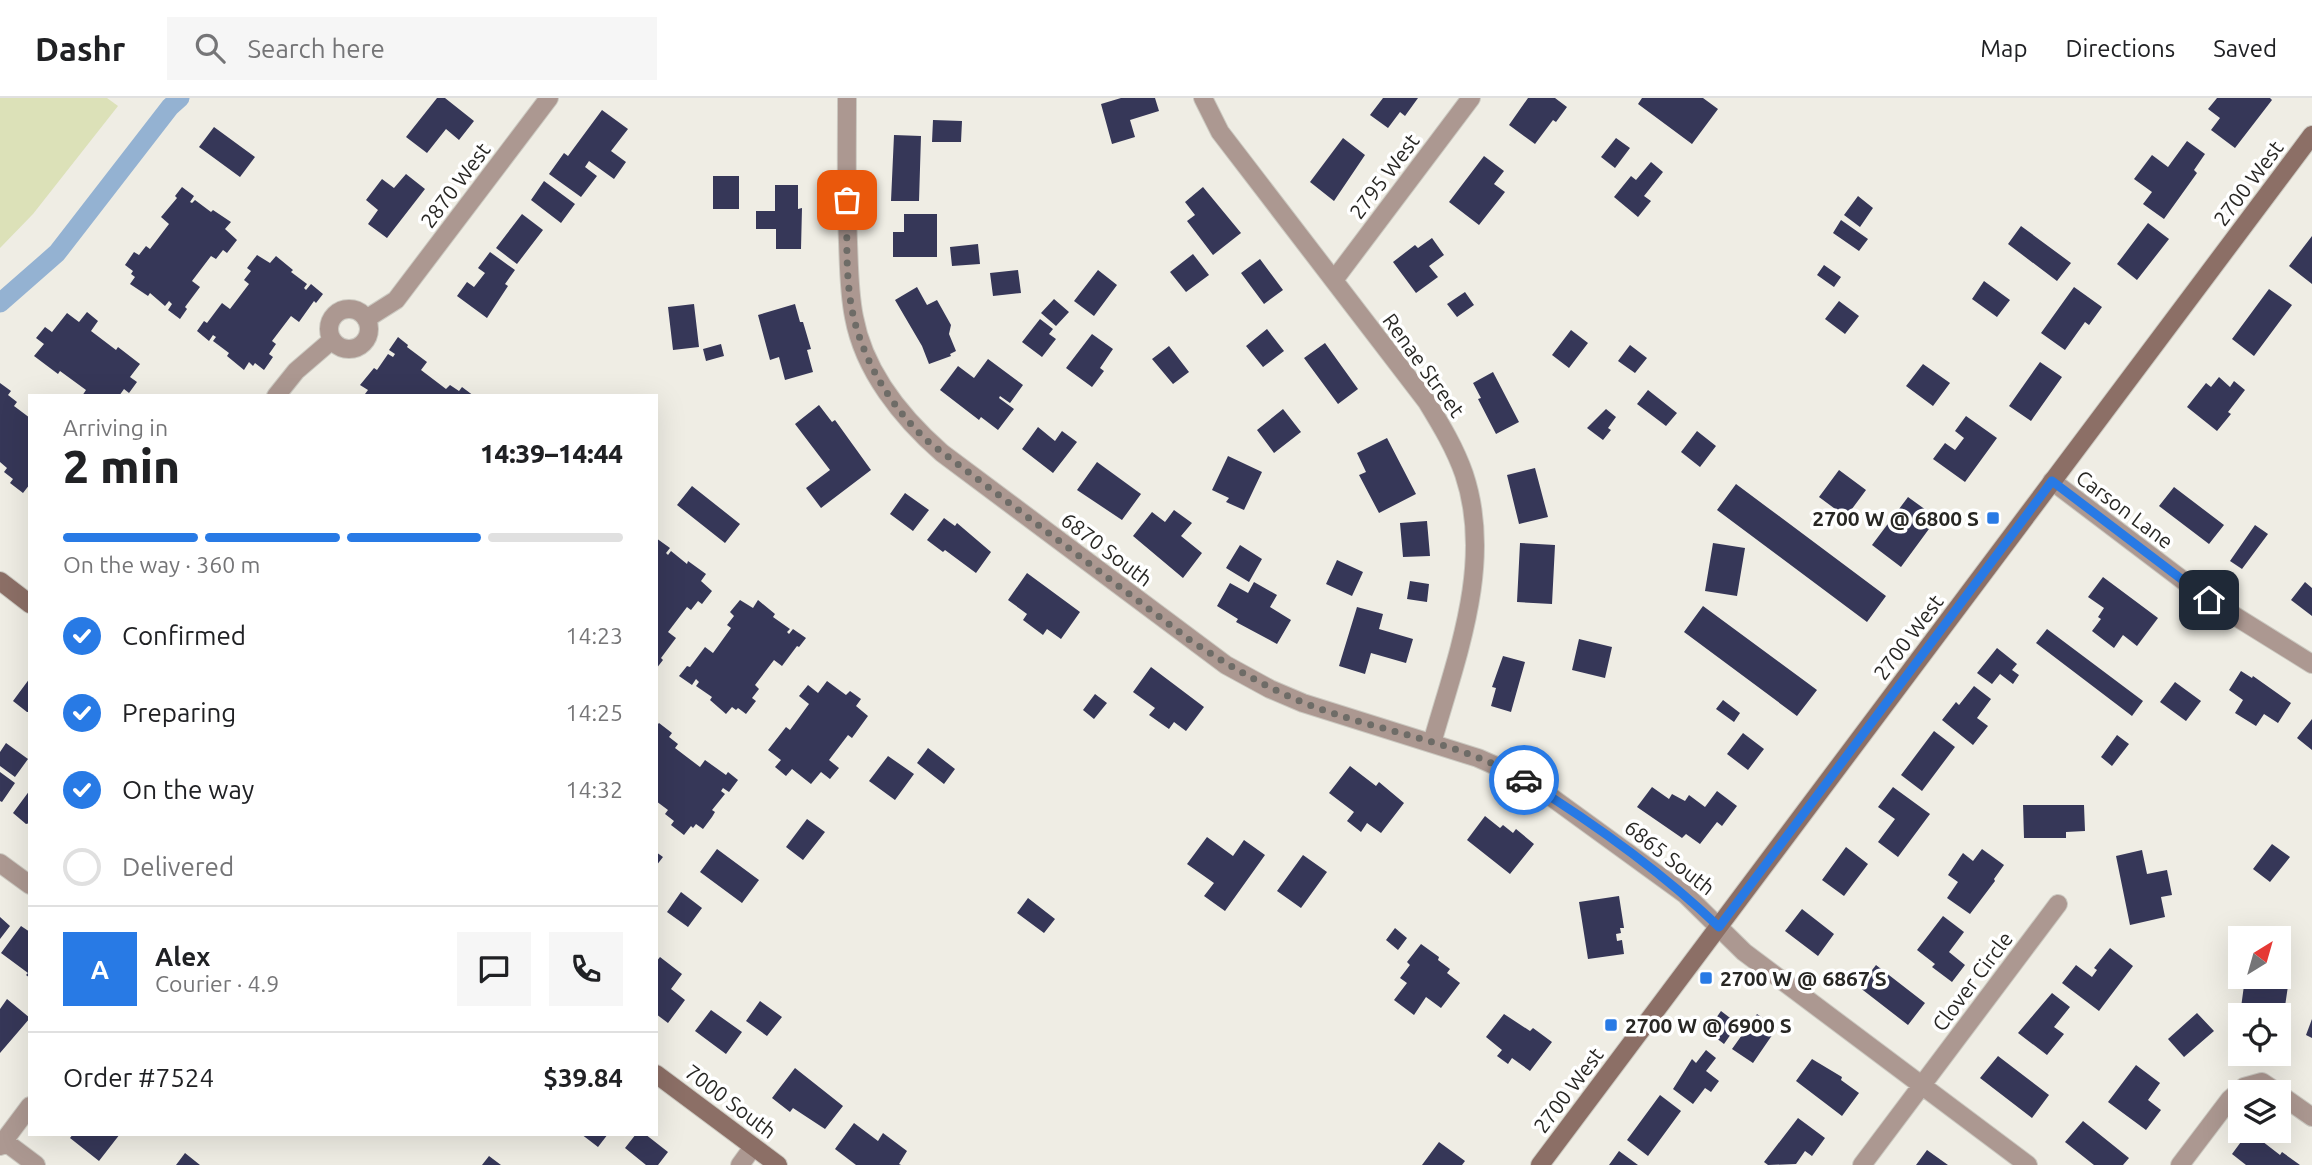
<!DOCTYPE html>
<html lang="en">
<head>
<meta charset="utf-8">
<style>
  :root { --surface:#fff; --page:#f6f6f6; --text:#202124; --muted:#757577; --line:#e0e0e0; --accent:#287ae5 }
  body { margin:0; font-family:Ubuntu,sans-serif; background:var(--page); color:var(--text); height:100vh; display:flex; flex-direction:column; font-size:26px; white-space:nowrap }
  * { box-sizing:border-box; margin:0 }
  p { font-size:23px; color:var(--muted) }
  .icon { flex:none; width:38px; height:38px; fill:none; stroke:currentColor; stroke-width:2; stroke-linecap:round; stroke-linejoin:round }
  .map { position:relative; flex:1; overflow:hidden }
  .panel { position:absolute; left:28px; top:296px; width:630px; height:742px; display:flex; flex-direction:column; background:var(--surface); border-radius:0px; box-shadow:0 7px 28px #0002 }
  .panel>* { flex:none }
  .needle { width:46px; rotate:37deg }
  .fabs { position:absolute; left:2228px; top:828px; display:grid; gap:14px }
  .fabs a { display:grid; place-items:center; width:63px; height:63px; border-radius:0px; background:var(--surface); box-shadow:0 7px 28px #0002; font-size:35px }
  .pin { position:absolute; display:grid; place-items:center; width:60px; height:60px; color:#fff; margin:-30px; border-radius:14px; box-shadow:0 4px 10px #0006 }
  .courier { position:absolute; display:grid; place-items:center; width:70px; height:70px; margin:-35px; border:5px solid #287ae5; border-radius:50%; background:#fff; color:#222; box-shadow:0 2px 9px #0007 }
  .summary em { font-style:normal; font-weight:800 }
  .summary div { display:flex; flex-direction:column-reverse }
  .summary { display:flex; align-items:center; justify-content:space-between; height:119px; padding:0 35px }
  h1 { font-size:46px; font-weight:800; line-height:52px }
  .bar { display:grid; grid-template-columns:repeat(4,1fr); gap:10px 7px; align-content:center; height:84px; padding:0 35px }
  .bar i { height:9px; border-radius:5px; background:var(--line) }
  .bar .active { background:var(--accent) }
  .bar p { grid-column:span 4 }
  .line { display:flex; align-items:center; gap:18px; padding:0 35px; border-top:2px solid var(--line) }
  .line div { flex:1 }
  .round { display:grid; place-items:center; flex:none; width:74px; height:74px; border-radius:0px; background:var(--page) }
  ol { padding:0 35px; list-style:none }
  li { display:flex; align-items:center; gap:21px; height:77px }
  li p { margin-inline-start:auto }
  li .icon { padding:7px; border-radius:50%; background:var(--accent); color:#fff; stroke-width:4 }
  li:last-child { color:var(--muted) }
  li i { width:38px; height:38px; border:4px solid var(--line); border-radius:50% }
  header { display:flex; align-items:center; gap:42px; box-sizing:border-box; height:98px; padding:0 35px; background:var(--surface); border-bottom:2px solid var(--line) }
  header strong { font-size:33px }
  nav { display:flex; gap:38px; margin-inline-start:auto; font-size:24px }
  .search { width:490px; height:63px; background:var(--page); display:flex; align-items:center; gap:18px; box-sizing:border-box; padding:0 24px; border-radius:0px; color:var(--muted); font-size:26px }
  .map>svg:first-child { display:block }
  .green { fill:#dce1b8 }
  .lines { fill:none; stroke-linecap:round; stroke-linejoin:round }
  .canal { stroke:#94b2d2; stroke-width:19 }
  .building { fill:#363758 }
  .street-casing { stroke:#cbc9c1; stroke-width:20 }
  .secondary-casing { stroke:#cbc9c1; stroke-width:20 }
  .street { stroke:#ac9891; stroke-width:18 }
  .secondary { stroke:#8c6f66; stroke-width:18 }
  .done { stroke:#6e6c67; stroke-width:7; stroke-dasharray:0 12.6 }
  .route { stroke:#287ae5; stroke-width:9 }
  .poi-dot { fill:#287ae5; stroke:#fff; stroke-width:2.5 }
  .labels { text-anchor:middle; dominant-baseline:central; stroke-width:7; stroke-linejoin:round; paint-order:stroke }
  .street-label { font-size:21px; fill:#282724; stroke:#fff }
  .poi-label { font-size:21px; font-weight:bold; fill:#282724; stroke:#fff; text-anchor:start }
</style>
</head>
<body>
<header>
<strong>Dashr</strong>
<div class="search"><svg class="icon" aria-label="search" viewBox="0 0 24 24"><circle cx="10" cy="10" r="6"/><path d="M15 15l6 6"/></svg>Search here</div>
<nav><a>Map</a><a>Directions</a><a>Saved</a></nav>
</header>
<div class="map">
<svg width="2312" height="1067" viewBox="0 0 2312 1067">
  <rect width="100%" height="100%" fill="#efede4"/>
  <!-- green -->
  <path class="green" d="M0,0H107L118,8L33,116L0,150Z"/>
  <g class="lines">
    <!-- canal -->
    <path class="canal" d="M0,205L57,155L170,9L180,0"/>
  </g>
  <!-- building -->
  <path class="building" d="M437,0H445L474,23L459,42L446,31L427,55L406,39Z
    M1121,0H1155L1159,13L1130,22L1135,39L1112,46L1101,6Z
    M1383,0H1418L1405,18L1400,14L1388,30L1370,17Z
    M1528,0H1555L1567,9L1556,24L1553,22L1535,46L1509,27Z
    M1642,0H1703L1718,11L1692,46L1638,6Z
    M2217,0H2270L2272,2L2235,50L2211,32L2220,20L2208,11Z
    M602,12L628,31L611,53L626,64L614,81L589,63L585,69L597,78L581,99L549,76L564,55L568,58Z
    M933,22L962,23L961,44H932Z
    M214,29L255,59L240,79L199,49Z
    M894,37L921,38L919,103H891Z
    M1343,40L1365,57L1334,103L1310,84Z
    M1616,40L1630,50L1615,70L1601,59Z
    M2187,43L2205,56L2194,72L2197,75L2164,121L2143,106L2152,94L2134,81L2152,57L2168,69Z
    M1484,58L1504,73L1494,86L1505,94L1479,127L1449,104Z
    M1651,64L1663,74L1644,98L1651,103L1638,119L1614,99L1631,78L1636,82Z
    M406,76L425,91L387,140L368,126L378,112L366,102L382,81L394,90Z
    M713,78H739V111H713Z
    M544,83L575,106L561,125L531,102Z
    M775,87H798V111L802,110L801,151H776V131H756V113H775Z
    M182,89L194,98L190,104L192,105L195,102L211,114L213,112L231,124L225,131L237,142L227,155L223,152L216,161L211,158L192,183L200,189L185,209L187,211L180,221L168,212L172,206L169,203L165,208L150,195L148,198L130,186L135,179L131,176L133,173L125,167L134,154L139,157L146,148L150,151L169,126L161,119L177,100L175,98Z
    M1203,89L1241,135L1213,157L1187,123L1195,117L1185,104Z
    M1858,98L1873,110L1860,129L1844,117Z
    M522,116L543,132L517,166L496,150Z
    M904,116H937V159H893V134H904Z
    M1841,122L1868,141L1859,153L1833,135Z
    M2148,125L2169,141L2137,182L2117,166Z
    M2021,128L2071,165L2057,183L2008,146Z
    M2312,138V186L2289,168Z
    M1432,140L1444,157L1429,168L1438,179L1416,195L1393,164L1415,147L1418,150Z
    M978,146L980,166L952,168L950,149Z
    M490,154L515,172L505,186L508,188L487,220L457,198L467,184L474,189L485,175L478,170Z
    M1193,156L1209,177L1186,194L1170,174Z
    M257,157L270,165L276,158L293,172L291,174L307,186L304,190L306,192L311,186L323,196L316,205L314,203L299,224L291,218L272,243L276,246L269,256L273,259L264,272L255,265L253,268L249,264L244,272L227,258L229,255L213,243L216,239L213,237L209,243L197,233L204,223L207,225L222,205L230,211L249,186L244,182L251,173L247,170Z
    M1260,161L1283,192L1264,206L1241,175Z
    M1824,167L1841,179L1834,189L1817,177Z
    M1018,172L1021,195L993,198L990,175Z
    M1098,172L1117,187L1094,218L1074,203Z
    M1984,183L2010,202L1997,219L1972,201Z
    M917,189L927,207L937,202L951,227L949,236L956,253L950,256L951,258L929,266L922,248L895,202Z
    M2074,189L2102,209L2089,227L2085,224L2065,252L2041,235Z
    M2269,191L2292,207L2254,258L2232,241Z
    M1465,194L1474,207L1457,219L1447,206Z
    M1054,201L1069,214L1056,228L1041,215Z
    M1839,203L1859,218L1845,236L1825,221Z
    M694,206L699,249L673,252L668,209Z
    M795,206L800,224H803L811,251L807,252L813,274L785,282L779,259L770,262L758,217Z
    M87,214L98,223L91,233L116,252L118,249L140,266L130,279L137,284L129,295L124,291L119,298H82L86,292L60,273L58,276L34,258L44,246L36,240L45,229L52,234L67,215L79,224Z
    M1040,221L1053,231L1049,236L1056,241L1042,259L1022,244Z
    M1267,231L1284,253L1263,269L1246,248Z
    M1571,232L1588,245L1569,270L1552,257Z
    M1092,236L1113,251L1100,270L1104,273L1092,289L1066,270Z
    M398,239L408,247L407,249L427,264L421,272L446,291L450,287L459,293L462,289L474,298L365,296L368,292L360,287L374,270L377,272L388,256L393,259L395,256L389,252Z
    M1325,245L1358,291L1338,306L1304,260Z
    M721,246L724,258L706,263L703,251Z
    M1630,247L1647,260L1635,275L1618,263Z
    M1169,248L1189,274L1173,286L1152,261Z
    M988,261L1023,287L1010,305L1000,298L999,300L1014,311L998,332L981,319L979,322L940,292L958,268L974,280Z
    M2040,264L2062,279L2031,323L2009,308Z
    M1923,266L1950,285L1933,308L1906,288Z
    M1493,274L1519,324L1496,336L1478,301L1481,300L1473,285Z
    M2219,279L2230,289L2234,283L2245,292L2228,314L2231,316L2217,333L2187,309L2206,285L2211,289Z
    M0,285L11,293L8,297L17,304L14,308L30,320V386L23,395L10,385L13,381L4,374L7,370L0,364Z
    M1648,292L1677,315L1666,328L1637,306Z
    M819,307L832,324L835,322L871,372L821,410L806,390L830,372L795,326Z
    M1283,311L1301,334L1274,355L1257,332Z
    M1606,311L1616,319L1608,330L1611,332L1603,342L1587,330Z
    M1966,318L1997,340L1965,384L1933,361L1945,345L1955,352L1964,340L1955,333Z
    M1038,329L1055,343L1062,333L1077,344L1053,375L1022,351Z
    M1697,333L1716,348L1700,369L1681,354Z
    M1387,340L1416,396L1379,415L1359,377L1366,374L1357,355Z
    M1228,358L1262,374L1244,412L1226,404L1229,400L1212,392Z
    M1097,364L1141,396L1122,422L1077,392Z
    M1535,370L1548,419L1519,426L1507,377Z
    M1839,372L1866,392L1846,419L1819,399Z
    M1736,386L1886,498L1867,524L1717,412Z
    M692,388L740,426L725,445L677,407Z
    M2174,389L2224,427L2209,446L2159,408Z
    M905,395L929,412L913,433L890,416Z
    M1908,399L1937,420L1901,469L1872,447Z
    M1174,412L1192,425L1181,438L1202,455L1183,480L1133,438L1152,414L1165,424Z
    M944,420L955,428L957,425L991,454L976,475L945,452L943,454L927,442Z
    M1427,423L1430,458L1403,459L1400,425Z
    M2255,427L2268,436L2242,471L2230,463Z
    M656,440L670,450L666,455L668,457L671,453L687,466L688,463L706,476L701,483L712,493L702,506L698,503L691,512L687,509L668,534L676,540L661,560L663,562L656,571Z
    M1520,445L1555,447L1552,506L1517,504Z
    M1713,445L1745,450L1737,498L1705,493Z
    M1240,447L1262,461L1249,484L1226,470Z
    M1337,462L1363,474L1352,498L1326,486Z
    M1027,475L1080,514L1061,541L1047,531L1043,537L1023,522L1027,516L1008,502Z
    M2103,479L2158,520L2137,548L2123,537L2114,550L2092,533L2101,521L2098,519L2104,510L2088,499Z
    M1410,483L1429,486L1427,504L1407,501Z
    M1254,484L1277,497L1270,509L1291,522L1277,546L1236,524L1238,521L1217,508L1230,485L1248,495Z
    M2305,484L2312,490V518L2291,502Z
    M740,502L753,510L758,502L775,516L773,519L790,531L787,534L789,536L793,531L806,540L799,549L797,548L782,568L774,562L755,587L759,591L752,600L756,603L746,616L738,610L736,612L732,609L726,616L710,602L712,599L696,588L699,584L696,581L692,587L679,578L687,568L690,569L705,549L713,555L731,530L727,527L734,518L730,514Z
    M1703,508L1817,592L1797,618L1684,534Z
    M1357,509L1383,516L1379,531L1413,541L1406,565L1371,555L1365,576L1339,568Z
    M2047,531L2143,603L2132,618L2036,545Z
    M1579,541L1612,549L1605,580L1572,572Z
    M1997,550L2017,566L2012,572L2019,577L2013,586L2000,576L1992,586L1977,575Z
    M1503,558L1525,564L1511,614L1491,608L1496,590L1492,589Z
    M1151,569L1204,609L1186,633L1174,624L1169,631L1149,617L1155,610L1133,594Z
    M2241,573L2252,580L2253,578L2291,605L2278,625L2264,616L2256,628L2235,615L2243,602L2229,592Z
    M30,580V614H27L13,603Z
    M827,583L846,597L850,593L861,601L856,608L868,618L852,640L848,637L829,662L839,670L830,681L821,674L811,686L792,671L786,678L775,669L781,662L768,652L786,629L790,632L809,606L799,598L808,587L818,595Z
    M2175,584L2201,603L2186,623L2160,604Z
    M1974,588L1991,601L1977,620L1988,628L1973,647L1942,622L1956,604L1959,607Z
    M1095,596L1107,605L1094,621L1083,612Z
    M1723,602L1740,615L1734,624L1716,611Z
    M2312,621V652L2297,640Z
    M659,625L672,635L669,639L678,646L675,650L700,669L705,662L726,677L728,674L738,682L729,694L723,690L721,693L725,696L712,712L715,714L712,719L703,731L696,726L693,730L691,728L684,737L671,727L674,723L665,716L668,712L656,703V628Z
    M1934,633L1955,649L1922,693L1901,677Z
    M1743,635L1764,651L1748,672L1727,656Z
    M2117,637L2129,646L2112,668L2101,659Z
    M6,645L28,661L15,679L0,668V654Z
    M928,650L955,671L944,686L917,665Z
    M888,658L914,676L895,702L869,683Z
    M1350,668L1376,688L1379,684L1404,705L1381,735L1367,725L1361,734L1347,723L1354,714L1329,695Z
    M0,674L15,685L2,704L0,703Z
    M1652,689L1669,701L1672,696L1685,703L1689,697L1705,709L1717,693L1737,708L1722,728L1717,724L1700,746L1686,736L1682,740L1637,709Z
    M1893,689L1930,716L1898,759L1878,744L1895,721L1878,709Z
    M30,692V725L26,726L13,715Z
    M2023,707H2084L2085,733L2066,734V740H2024Z
    M1485,718L1500,730L1503,727L1513,735L1516,731L1534,746L1510,776L1467,742Z
    M807,721L825,734L803,762L786,749Z
    M1207,739L1233,758L1244,742L1265,757L1225,813L1204,798L1214,785L1187,766Z
    M2272,746L2290,759L2270,784L2253,771Z
    M1846,749L1868,766L1844,798L1822,782Z
    M717,751L759,782L742,805L700,774Z
    M1982,751L2004,767L1994,781L1995,783L1970,816L1947,800L1958,784L1948,777L1963,755L1973,763Z
    M2142,752L2147,776L2167,772L2172,797L2161,799L2165,819L2130,827L2116,758Z
    M656,754L663,759L656,768Z
    M1303,757L1327,774L1301,810L1277,793Z
    M681,794L702,810L688,829L667,814Z
    M1619,798L1624,830H1620L1621,835L1616,836L1617,843L1622,842L1624,856L1588,861L1579,804Z
    M1028,800L1055,821L1044,835L1017,815Z
    M1802,811L1834,836L1818,858L1785,833Z
    M1943,818L1964,834L1949,854L1965,867L1952,884L1932,869L1935,866L1917,852Z
    M0,819L10,828L0,841Z
    M21,828L30,834V880L26,877L28,875L1,855Z
    M1395,830L1407,840L1398,852L1386,842Z
    M1421,846L1439,859L1438,862L1450,871L1447,875L1460,885L1441,910L1426,899L1414,917L1394,902L1407,885L1400,880L1410,867L1407,864Z
    M2110,850L2133,868L2099,913L2062,885L2076,867L2092,879L2097,872L2094,870Z
    M660,859L682,876L671,891L685,902L668,925L656,916V864Z
    M1876,867L1925,905L1908,927L1859,889Z
    M2245,880L2288,888L2284,915L2268,913V917H2240Z
    M2052,895L2070,909L2054,929L2064,936L2047,957L2018,935Z
    M7,901L30,920L0,955V911Z
    M760,903L782,919L767,938L746,923Z
    M711,912L742,934L726,956L695,933Z
    M1721,913L1738,926L1724,946L1707,933Z
    M2197,915L2214,933L2184,959L2168,941Z
    M1504,916L1530,933L1533,930L1552,944L1530,973L1512,960L1508,966L1497,958L1502,952L1486,939Z
    M1757,916L1777,930L1753,965L1732,951Z
    M2312,921V940L2306,937Z
    M1706,952L1716,960L1706,973L1719,983L1711,994L1705,990L1693,1006L1673,991L1692,961L1696,965Z
    M1998,958L2049,997L2032,1020L1980,980Z
    M1812,961L1842,979L1841,982L1859,995L1842,1018L1796,983Z
    M2136,967L2160,985L2148,1002L2161,1012L2146,1032L2108,1004Z
    M795,970L843,1008L825,1031L793,1010L790,1014L772,1000Z
    M1660,997L1681,1013L1648,1058L1627,1042Z
    M1798,1020L1825,1040L1812,1058L1805,1053L1796,1066L1768,1067L1764,1064Z
    M2083,1023L2129,1060L2123,1067H2094L2065,1044Z
    M854,1025L878,1043L883,1035L907,1053L899,1066L901,1067H856L835,1051Z
    M2249,1033L2280,1057L2282,1054L2300,1067H2246L2232,1056Z
    M73,1036H120L99,1063L70,1040Z
    M581,1036H608L598,1049Z
    M636,1036H645L668,1054L658,1067H646L625,1050Z
    M1439,1044L1465,1063L1462,1067H1422Z
    M1927,1052L1948,1067H1916Z
    M1619,1053L1638,1067H1609Z
    M185,1055L200,1067H176Z
    M489,1058L501,1067H482Z"/>
  <g class="lines">
    <!-- street casing -->
    <g class="street-casing">
      <path id="street" d="M847,0C847,48 846,96 848,144C849,169 849,194 854,219C864,273 902,320 942,355L1226,567L1270,591L1303,605L1478,660L1512,675L1547,696L1686,797L1744,854L2028,1067
        M1203,0L1220,34L1427,304C1441,327 1455,350 1464,376C1494,465 1456,560 1432,645
        M1334,182L1471,0
        M329 231a20 20 0 1 1 40 0a20 20 0 1 1-40 0Z
        M366,221L396,202L549,0
        M276,298L296,273L332,242
        M2052,383L2209,502L2312,566
        M0,765L30,787
        M2278,995L2312,1019
        M4,1043L36,1067
        M0,1048L30,1008
        M740,1067L753,1049
        M1862,1067L2058,806
        M2180,1067L2230,1001L2244,989L2262,984L2277,994"/>
    </g>
    <!-- secondary casing -->
    <g class="secondary-casing">
      <path id="secondary" d="M0,483L30,506
        M656,976L778,1067
        M1540,1067L2312,37"/>
    </g>
    <!-- street -->
    <use href="#street" class="street"/>
    <!-- secondary -->
    <use href="#secondary" class="secondary"/>
  </g>
  <g class="lines">
    <!-- done -->
    <path class="done" d="M847,102C847,141 845,184 854,221C866,268 894,313 930,345L1190,542C1235,572 1280,598 1332,615C1395,636 1466,647 1524,682"/>
    <!-- route -->
    <path class="route" d="M1524,682C1592,724 1662,774 1719,829L2052,383L2209,502"/>
  </g>
  <!-- markers -->
  <g class="poi-dot">
    <rect x="1986" y="413" width="14" height="14" rx="3.5"/>
    <rect x="1699" y="873" width="14" height="14" rx="3.5"/>
    <rect x="1604" y="920" width="14" height="14" rx="3.5"/>
  </g>
  <g class="labels">
    <!-- street labels -->
    <g class="street-label">
      <text transform="translate(1384 78) rotate(-53)">2795 West</text>
      <text transform="translate(2248 85) rotate(-53)">2700 West</text>
      <text transform="translate(455 87) rotate(-53)">2870 West</text>
      <text transform="translate(1424 267) rotate(54)">Renae Street</text>
      <text transform="translate(2125 411) rotate(37)">Carson Lane</text>
      <text transform="translate(1107 451) rotate(37)">6870 South</text>
      <text transform="translate(1908 539) rotate(-53)">2700 West</text>
      <text transform="translate(1670 759) rotate(38)">6865 South</text>
      <text transform="translate(1972 883) rotate(-53)">Clover Circle</text>
      <text transform="translate(1568 992) rotate(-53)">2700 West</text>
      <text transform="translate(731 1003) rotate(37)">7000 South</text>
    </g>
    <!-- poi labels -->
    <g class="poi-label">
      <text x="1979" y="420" text-anchor="end">2700 W @ 6800 S</text>
      <text x="1720" y="880">2700 W @ 6867 S</text>
      <text x="1625" y="927">2700 W @ 6900 S</text>
    </g>
  </g>
</svg>
<div class="fabs">
<a><svg class="needle" viewBox="-14 -14 28 28"><path d="M0-13l5 13h-10z" fill="#e53935"/><path d="M0 13l5-13h-10z" fill="#757577"/></svg></a>
<a><svg class="icon" aria-label="locate" viewBox="0 0 24 24"><circle cx="12" cy="12" r="6"/><path d="M12 2v4M12 18v4M2 12h4M18 12h4"/></svg></a>
<a><svg class="icon" aria-label="layers" viewBox="0 0 24 24"><path d="M12 4l9 5-9 5-9-5zM3 14l9 5 9-5"/></svg></a>
</div>
<div class="pin" style="left:847px;top:102px;background:#ea580c"><svg class="icon" aria-label="bag" viewBox="0 0 24 24"><path d="M5 8h14l-1 12H6zM9 8a3 3 0 0 1 6 0"/></svg></div>
<div class="pin" style="left:2209px;top:502px;background:#1f2937"><svg class="icon" aria-label="home" viewBox="0 0 24 24"><path d="M3 11l9-7 9 7M6 9v11h12V9"/></svg></div>
<div class="courier" style="left:1524px;top:682px"><svg class="icon" aria-label="car" viewBox="0 0 24 24"><path d="M5 17H2v-5l4-1 3-4h7l3 4 3 1v5h-3M9 17h6M6 11h13"/><circle cx="7" cy="17" r="2"/><circle cx="17" cy="17" r="2"/></svg></div>
<section class="panel">
<div class="summary"><div><h1>2 min</h1><p>Arriving in</p></div><em>14:39–14:44</em></div>
<div class="bar"><i class="active"></i><i class="active"></i><i class="active"></i><i></i><p>On the way · 360 m</p></div>
<ol>
<li><svg class="icon" aria-label="check" viewBox="0 0 24 24"><path d="M5 12l5 5 9-10"/></svg>Confirmed<p>14:23</p></li>
<li><svg class="icon" aria-label="check" viewBox="0 0 24 24"><path d="M5 12l5 5 9-10"/></svg>Preparing<p>14:25</p></li>
<li><svg class="icon" aria-label="check" viewBox="0 0 24 24"><path d="M5 12l5 5 9-10"/></svg>On the way<p>14:32</p></li>
<li><i></i>Delivered</li>
</ol>
<div class="line" style="height:126px"><b class="round" style="background:var(--accent);color:#fff">A</b><div><b>Alex</b><p>Courier · 4.9</p></div><a class="round"><svg class="icon" aria-label="chat" viewBox="0 0 24 24"><path d="M4 5h16v11H9l-5 4z"/></svg></a><a class="round"><svg class="icon" aria-label="phone" viewBox="0 0 24 24"><path d="M5 4h4l2 5-3 2q2 4 5 5l2-3 5 2v4C11 20 4 13 5 4z"/></svg></a></div>
<div class="line" style="height:91px"><div>Order #7524</div><b>$39.84</b></div>
</section>
</div>
</body>
</html>
